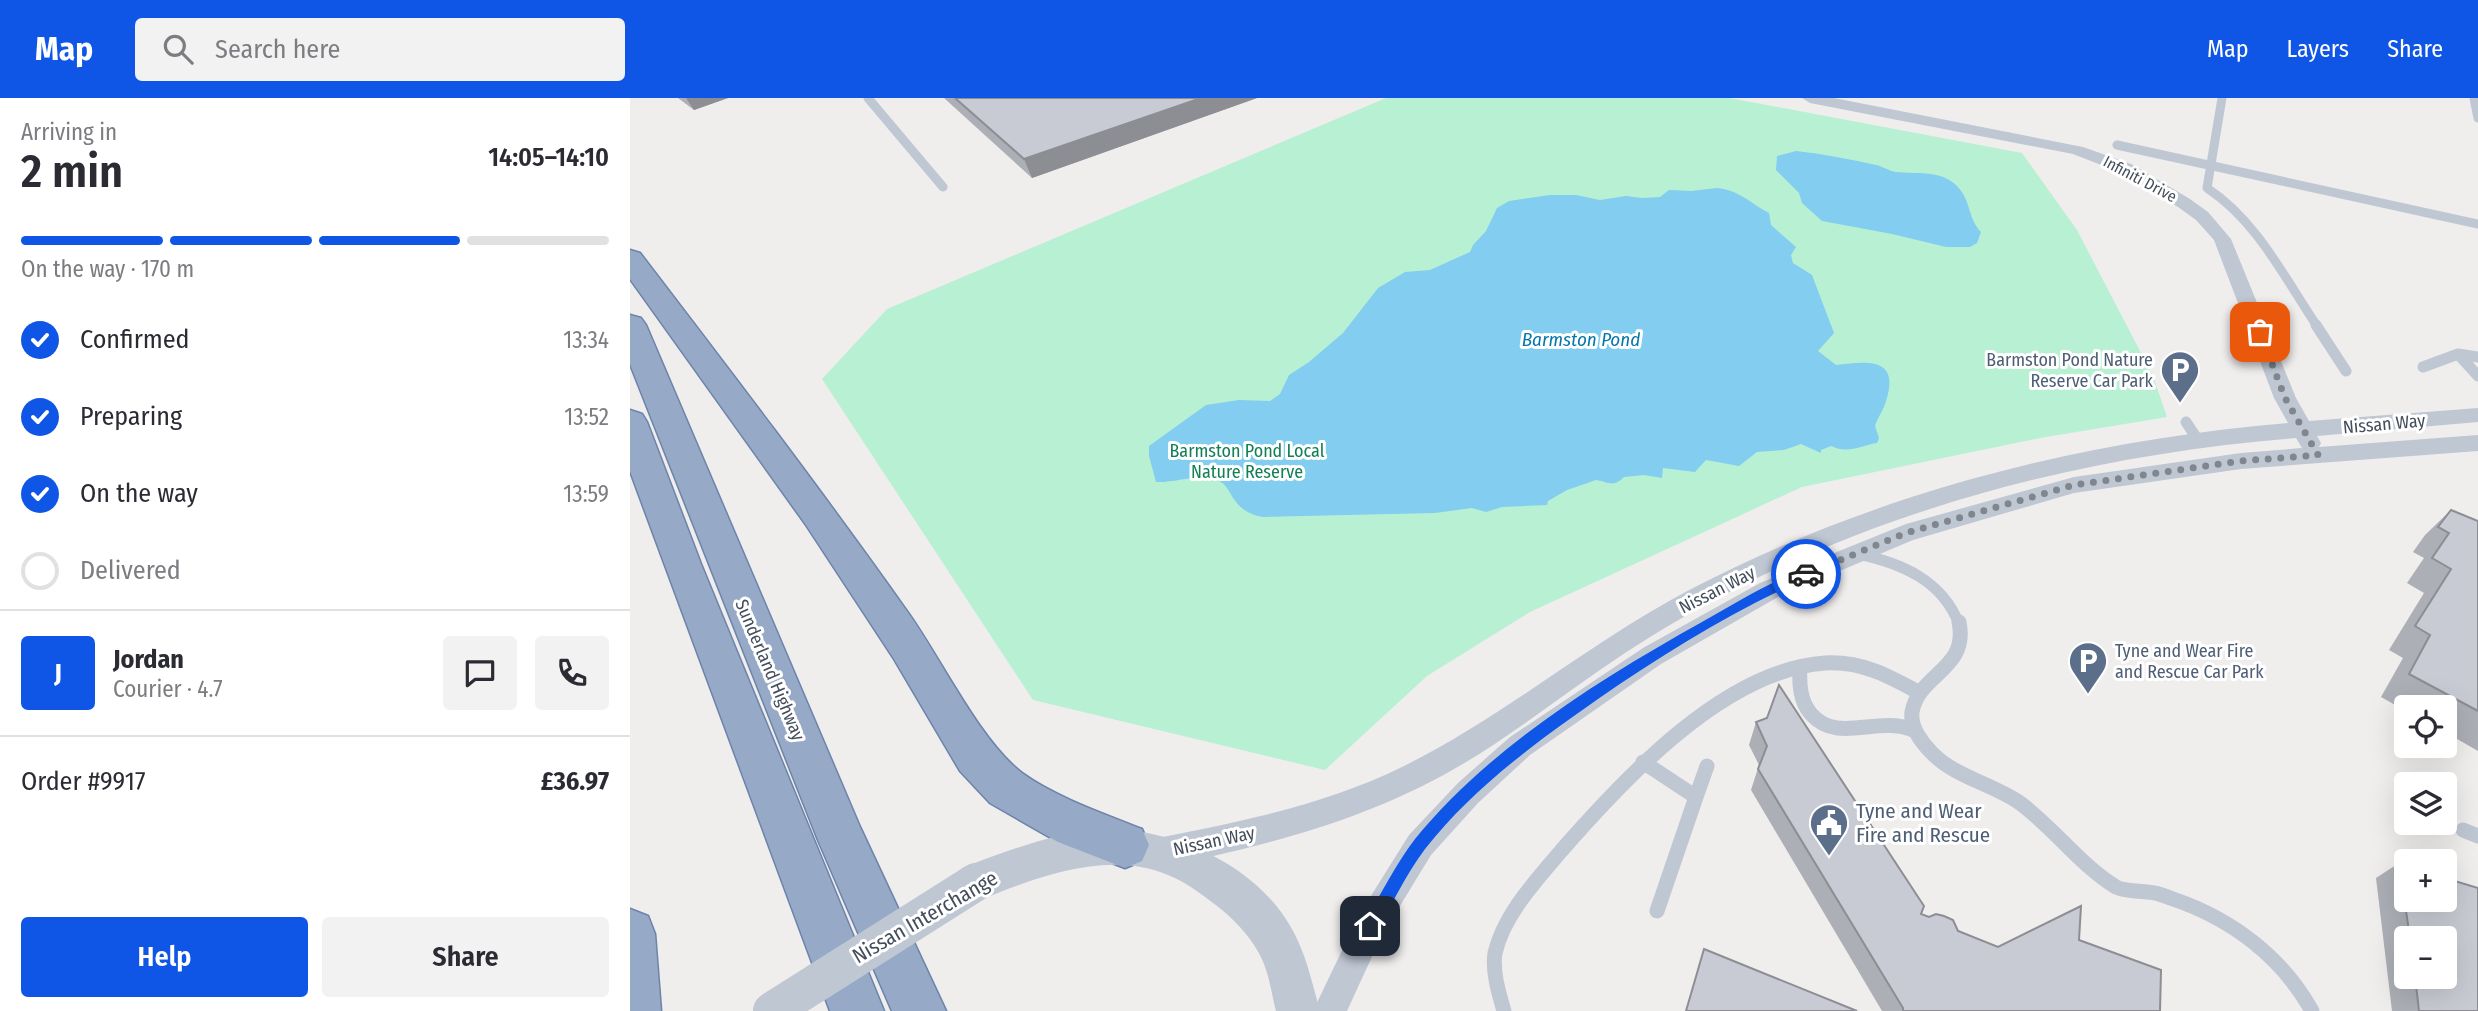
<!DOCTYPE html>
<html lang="en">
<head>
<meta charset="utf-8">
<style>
  :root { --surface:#fff; --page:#f2f2f3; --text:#2b2b33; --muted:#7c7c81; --line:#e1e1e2; --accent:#1056e6 }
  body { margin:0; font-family:"Fira Sans Condensed",sans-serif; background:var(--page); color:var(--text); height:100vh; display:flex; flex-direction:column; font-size:26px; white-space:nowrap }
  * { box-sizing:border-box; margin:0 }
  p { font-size:23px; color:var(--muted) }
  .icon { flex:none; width:38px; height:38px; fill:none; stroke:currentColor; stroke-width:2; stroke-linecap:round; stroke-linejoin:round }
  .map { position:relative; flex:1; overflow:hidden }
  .panel { display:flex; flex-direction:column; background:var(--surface); width:630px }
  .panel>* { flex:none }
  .buttons { position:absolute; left:1764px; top:597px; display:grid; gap:14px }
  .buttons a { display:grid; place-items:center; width:63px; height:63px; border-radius:7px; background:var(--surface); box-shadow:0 7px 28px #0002; font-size:35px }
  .pin { position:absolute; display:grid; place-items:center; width:60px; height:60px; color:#fff; margin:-30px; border-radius:14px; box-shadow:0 4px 10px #0006 }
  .courier { position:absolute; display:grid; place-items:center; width:70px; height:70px; margin:-35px; border:5px solid #1056e6; border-radius:50%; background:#fff; color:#222; box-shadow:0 2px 9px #0007 }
  .summary em { font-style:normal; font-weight:600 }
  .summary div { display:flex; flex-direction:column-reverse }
  .summary { display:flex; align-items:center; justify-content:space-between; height:119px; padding:0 21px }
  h1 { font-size:46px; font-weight:600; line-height:52px }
  .bar { display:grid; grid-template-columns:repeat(4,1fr); gap:10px 7px; align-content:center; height:84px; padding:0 21px }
  .bar i { height:9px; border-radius:5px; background:var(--line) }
  .bar .current { background:var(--accent) }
  .bar p { grid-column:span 4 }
  .line { display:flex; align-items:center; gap:18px; padding:0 21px; border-top:2px solid var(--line) }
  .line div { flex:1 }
  .round { display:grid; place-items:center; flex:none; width:74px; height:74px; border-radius:7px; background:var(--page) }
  ol { padding:0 21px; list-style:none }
  li { display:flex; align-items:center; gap:21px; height:77px }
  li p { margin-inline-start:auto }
  li .icon { padding:7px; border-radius:50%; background:var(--accent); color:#fff; stroke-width:4 }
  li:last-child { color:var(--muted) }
  li i { width:38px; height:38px; border:4px solid var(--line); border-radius:50% }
  .cta { display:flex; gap:14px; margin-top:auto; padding:14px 21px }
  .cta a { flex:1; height:80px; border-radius:7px; background:var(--accent); color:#fff; font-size:28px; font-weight:600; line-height:80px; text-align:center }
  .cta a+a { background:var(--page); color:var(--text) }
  header { display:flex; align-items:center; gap:42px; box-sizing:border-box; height:98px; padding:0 35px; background:var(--accent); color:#fff }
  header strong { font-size:33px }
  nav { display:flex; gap:38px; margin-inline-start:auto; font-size:24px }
  .search { width:490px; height:63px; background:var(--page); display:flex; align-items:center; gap:18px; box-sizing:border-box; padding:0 24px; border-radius:7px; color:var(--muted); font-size:26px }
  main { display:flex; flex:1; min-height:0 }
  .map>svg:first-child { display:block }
  .green { fill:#b8f0d4 }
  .water { fill:#83cdf0 }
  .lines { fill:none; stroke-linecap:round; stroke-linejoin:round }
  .trunk-casing { stroke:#6d84aa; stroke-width:3 }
  .service-far2 { stroke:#bfc7d3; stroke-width:9 }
  .service-far1 { stroke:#bfc7d3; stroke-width:11 }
  .service { stroke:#bfc7d3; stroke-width:15 }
  .minor { fill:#bfc7d3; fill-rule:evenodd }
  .tertiary { fill:#bfc7d3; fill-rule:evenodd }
  .trunk { fill:#96a9c6; fill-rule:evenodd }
  .tertiary-bridge { stroke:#bfc7d3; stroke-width:38 }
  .wall { fill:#acafb5; fill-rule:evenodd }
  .shaded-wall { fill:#8c8e94 }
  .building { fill:#c8cbd3; stroke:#8c8e94; stroke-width:2 }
  .route { fill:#1056e6 }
  .done { stroke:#80868e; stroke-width:7; stroke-dasharray:0 12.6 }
  .labels { text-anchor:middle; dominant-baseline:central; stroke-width:6; stroke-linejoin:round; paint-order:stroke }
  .far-street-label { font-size:16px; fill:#444e5b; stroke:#fff }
  .service-label { font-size:18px; fill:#4e5e75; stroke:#fff; text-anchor:end }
  .street-label { font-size:18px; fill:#444e5b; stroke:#fff }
  .park-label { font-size:18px; fill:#127f55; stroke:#fff }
  .water-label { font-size:19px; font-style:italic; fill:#0677ad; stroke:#fff }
  .near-service-label { font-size:21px; fill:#4e5e75; stroke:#fff; text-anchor:start }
  .near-street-label { font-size:21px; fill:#444e5b; stroke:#fff }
</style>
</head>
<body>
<header>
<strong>Map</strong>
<div class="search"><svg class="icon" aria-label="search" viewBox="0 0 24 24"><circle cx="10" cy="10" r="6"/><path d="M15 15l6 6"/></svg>Search here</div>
<nav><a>Map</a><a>Layers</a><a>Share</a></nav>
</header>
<main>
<section class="panel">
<div class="summary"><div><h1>2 min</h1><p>Arriving in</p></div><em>14:05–14:10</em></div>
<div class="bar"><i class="current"></i><i class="current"></i><i class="current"></i><i></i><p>On the way · 170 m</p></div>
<ol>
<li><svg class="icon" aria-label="check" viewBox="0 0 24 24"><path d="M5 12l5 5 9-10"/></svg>Confirmed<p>13:34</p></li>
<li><svg class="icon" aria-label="check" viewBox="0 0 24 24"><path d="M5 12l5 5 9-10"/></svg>Preparing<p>13:52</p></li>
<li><svg class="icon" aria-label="check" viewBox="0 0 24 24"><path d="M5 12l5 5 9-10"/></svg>On the way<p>13:59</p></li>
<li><i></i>Delivered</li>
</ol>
<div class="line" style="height:126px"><b class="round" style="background:var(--accent);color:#fff">J</b><div><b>Jordan</b><p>Courier · 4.7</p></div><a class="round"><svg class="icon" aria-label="chat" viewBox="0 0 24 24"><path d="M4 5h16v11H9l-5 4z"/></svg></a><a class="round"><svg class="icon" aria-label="phone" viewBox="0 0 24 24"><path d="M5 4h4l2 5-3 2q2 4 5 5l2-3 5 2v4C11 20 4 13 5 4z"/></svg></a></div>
<div class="line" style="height:91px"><div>Order #9917</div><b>£36.97</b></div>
<div class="cta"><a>Help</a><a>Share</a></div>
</section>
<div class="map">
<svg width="1848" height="913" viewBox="0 0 1848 913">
  <rect width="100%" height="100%" fill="#f0eded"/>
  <!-- green -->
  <path class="green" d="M756,0H1100L1392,55L1447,132L1523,278L1537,319L1410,340L1172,389L900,514L797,578L695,672L403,602L192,281L257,211Z"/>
  <!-- water -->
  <path class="water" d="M1166,53C1193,56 1220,61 1246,67C1252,68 1259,73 1266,74C1285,76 1312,72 1327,88C1341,102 1338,121 1351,134L1347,145L1340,149H1316L1262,136L1192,123L1172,105L1169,95L1146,72L1147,58Z
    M1087,90C1109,92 1120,105 1139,115L1141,127L1166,149L1161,157L1163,165L1182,177L1204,235L1188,253L1206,267C1234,264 1271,257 1256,303C1254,311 1248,319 1245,328L1249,340L1247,345C1230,348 1218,356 1201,348L1191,352V355L1171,346L1154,352L1127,354L1109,368L1076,362L1065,374L1033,370L1032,380L1014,377L994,379C983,390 979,384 966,382L937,392L918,403L917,407L872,409L856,414L842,410L805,415L633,419C599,413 604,388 587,382C567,375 546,385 526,384L519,358V348L576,307L609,302L640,303L650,296L659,277L679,264L713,235L748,190L775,174L800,172L840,154L843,147L856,133L867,110L879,103L920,97H946L970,102L996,98L1012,100L1030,99L1039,92L1061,93Z"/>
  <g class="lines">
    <!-- trunk casing -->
    <g class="trunk-casing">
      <path id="trunk" d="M0,152L10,155C101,274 192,393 279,516C311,561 350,643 392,675C425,699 474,716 512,731L519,747L512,763L495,770L428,744L360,705L330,673L264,561L176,427L0,181Z
        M0,217L11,220L16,227L230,729L316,913H262L188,742L0,266Z
        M0,312L12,316L17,324L71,466L254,913H200L0,373Z
        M0,811L18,818L25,836L31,913H0Z"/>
    </g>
    <!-- service-far2 -->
    <path class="service-far2" d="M238,0L313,89
      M1592,0L1577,90C1627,123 1654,179 1687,228
      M1844,0L1848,20
      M1487,47L1848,126"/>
    <!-- service-far1 -->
    <path class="service-far1" d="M1686,227L1716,273
      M1848,259L1828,256L1848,278
      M1793,269L1828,256
      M1556,324L1568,342
      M1228,456C1271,465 1312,482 1329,526"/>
    <!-- service -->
    <path class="service" d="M1329,524C1339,572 1289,575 1282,614C1280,629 1292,645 1302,655C1325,679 1363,686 1390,705C1424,730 1451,768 1486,789C1497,794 1505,792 1517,794C1526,794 1535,798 1543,801C1602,821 1652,859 1682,913
      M1170,569C1169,586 1170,603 1181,616C1208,647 1249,616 1285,633
      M1013,664L1066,699L1027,813
      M1066,699L1077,668
      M1833,732L1848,738
      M874,913C869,896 862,873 865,855C874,816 906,783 931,753C994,681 1094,572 1195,565C1232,563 1259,578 1290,595"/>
    <!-- minor -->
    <path class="minor" d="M1172,0H1204L1453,49L1501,66L1560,101L1578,114L1601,141L1666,300L1679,323L1848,310V324L1687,338L1691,345L1689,349L1848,337V353L1611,371L1444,395L1283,442L1148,499L1031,566L900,657L848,705L801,757L751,839L717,913H683L729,817L779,737L828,685L880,639L1013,550L1130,485L1276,426L1444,379L1611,355L1672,350L1666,340C1463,356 1262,407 1082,503C1042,525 1004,548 967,574C919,607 874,643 824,671C734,723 634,748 533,769L522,764L518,754L522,744L533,739C614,723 697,706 772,669C874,619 961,543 1063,490C1246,395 1453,342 1658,325L1644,300L1584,142L1566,122L1548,109L1489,74L1443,56L1180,5Z"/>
    <!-- tertiary -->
    <path class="tertiary" d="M477,730C551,733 634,770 667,841C678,864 683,889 690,913H646C642,898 640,881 634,866C626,844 603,819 583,805C569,794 555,784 538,777C476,751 404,780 346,804L332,798L326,784L332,770C380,751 426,735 477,730Z"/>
    <!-- trunk -->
    <use href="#trunk" class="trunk"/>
    <!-- tertiary-bridge -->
    <path class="tertiary-bridge" d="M142,913L346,784"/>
  </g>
  <!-- wall -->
  <path class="wall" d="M48,0H98L64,12Z
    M314,0H627L402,80Z
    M1821,412L1848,423V653L1815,634V609H1776V613L1751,599L1773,560L1759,552L1794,495L1777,485L1794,460L1783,454L1795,437Z
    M1126,624L1291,816L1368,849L1449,842L1530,913H1252L1121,692L1129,667L1119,647Z
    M1769,765L1776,767V802H1815V780L1848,790V913H1762L1746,780ZM1776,840H1815V878H1776Z"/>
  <!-- shaded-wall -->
  <path class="shaded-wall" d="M56,0H98L64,12Z
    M571,0H627L402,80L394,61Z"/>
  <!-- building -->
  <path class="building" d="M325,0H571L394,61Z
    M1821,412L1848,423V613L1779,576L1800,537L1785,528L1821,471L1802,460L1819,435L1808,429Z
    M1149,587L1294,808L1291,816L1299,819L1306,816L1314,818L1323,822L1328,833L1368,849L1451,808L1449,842L1531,872L1530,913H1273V910L1128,671L1137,648L1126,624L1137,620Z
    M1769,765L1776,767V802H1815V780L1848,790V913H1789L1785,878H1815V840H1780Z
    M1074,851L1227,913H1056Z"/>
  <!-- route -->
  <path class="route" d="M1176,471L1182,476L1180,479C1105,511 1035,555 968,601C905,645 843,690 795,751C776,776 762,807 746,833L740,836L735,833L733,828L735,823C751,796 766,766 785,741C859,650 970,581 1072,524C1106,505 1139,484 1176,471Z"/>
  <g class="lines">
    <!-- done -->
    <path class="done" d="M1176,476L1276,435L1444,387L1611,363L1688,357L1655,300L1630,234"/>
  </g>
  <!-- icons -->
  <defs>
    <g id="parking-pin" transform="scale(2.0125)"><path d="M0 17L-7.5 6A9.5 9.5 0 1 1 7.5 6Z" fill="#5c6f8a" stroke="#fff"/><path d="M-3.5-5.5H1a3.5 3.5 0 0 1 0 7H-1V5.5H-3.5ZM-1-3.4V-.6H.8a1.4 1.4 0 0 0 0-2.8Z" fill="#fff"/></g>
    <g id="civic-pin" transform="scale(2.0125)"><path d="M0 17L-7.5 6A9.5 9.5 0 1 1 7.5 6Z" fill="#5c6f8a" stroke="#fff"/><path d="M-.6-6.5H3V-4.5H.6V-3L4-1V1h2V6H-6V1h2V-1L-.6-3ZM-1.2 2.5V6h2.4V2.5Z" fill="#fff"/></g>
  </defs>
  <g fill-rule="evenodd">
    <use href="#parking-pin" x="1550" y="272"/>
    <use href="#parking-pin" x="1458" y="563"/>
    <use href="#civic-pin" x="1199" y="725"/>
  </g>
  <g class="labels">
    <!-- far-street labels -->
    <g class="far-street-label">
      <text transform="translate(1510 81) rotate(28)">Infiniti Drive</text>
    </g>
    <!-- service labels -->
    <g class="service-label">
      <text x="1523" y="262">Barmston Pond Nature<tspan x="1523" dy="21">Reserve Car Park</tspan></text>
      <text x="1485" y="553" text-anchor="start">Tyne and Wear Fire<tspan x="1485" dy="21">and Rescue Car Park</tspan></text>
    </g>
    <!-- street labels -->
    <g class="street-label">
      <text transform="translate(1754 326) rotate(-5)">Nissan Way</text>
      <text transform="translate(1087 492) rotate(-27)">Nissan Way</text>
      <text transform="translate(140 572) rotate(67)">Sunderland Highway</text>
      <text transform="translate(584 743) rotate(-12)">Nissan Way</text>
    </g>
    <!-- park labels -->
    <g class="park-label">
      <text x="617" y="353">Barmston Pond Local<tspan x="617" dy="21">Nature Reserve</tspan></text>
    </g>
    <!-- water labels -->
    <g class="water-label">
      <text x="951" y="241">Barmston Pond</text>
    </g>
    <!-- near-service labels -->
    <g class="near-service-label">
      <text x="1226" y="713">Tyne and Wear<tspan x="1226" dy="24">Fire and Rescue</tspan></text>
    </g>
    <!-- near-street labels -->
    <g class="near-street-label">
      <text transform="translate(295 819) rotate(-30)">Nissan Interchange</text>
    </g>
  </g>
</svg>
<div class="buttons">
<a><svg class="icon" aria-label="locate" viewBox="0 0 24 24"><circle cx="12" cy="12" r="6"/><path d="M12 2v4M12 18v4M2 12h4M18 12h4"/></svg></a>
<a><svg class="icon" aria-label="layers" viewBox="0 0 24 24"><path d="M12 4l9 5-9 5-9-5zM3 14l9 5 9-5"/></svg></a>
<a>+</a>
<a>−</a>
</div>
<div class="pin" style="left:1630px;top:234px;background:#ea580c"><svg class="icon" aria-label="bag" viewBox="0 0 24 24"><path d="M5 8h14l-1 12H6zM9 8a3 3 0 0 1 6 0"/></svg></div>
<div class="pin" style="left:740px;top:828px;background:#1f2937"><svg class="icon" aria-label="home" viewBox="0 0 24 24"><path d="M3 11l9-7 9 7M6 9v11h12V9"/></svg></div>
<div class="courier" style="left:1176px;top:476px"><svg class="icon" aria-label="car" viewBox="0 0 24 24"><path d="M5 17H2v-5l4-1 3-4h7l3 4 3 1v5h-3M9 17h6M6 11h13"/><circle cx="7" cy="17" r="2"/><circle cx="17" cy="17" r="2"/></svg></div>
</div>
</main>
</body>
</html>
